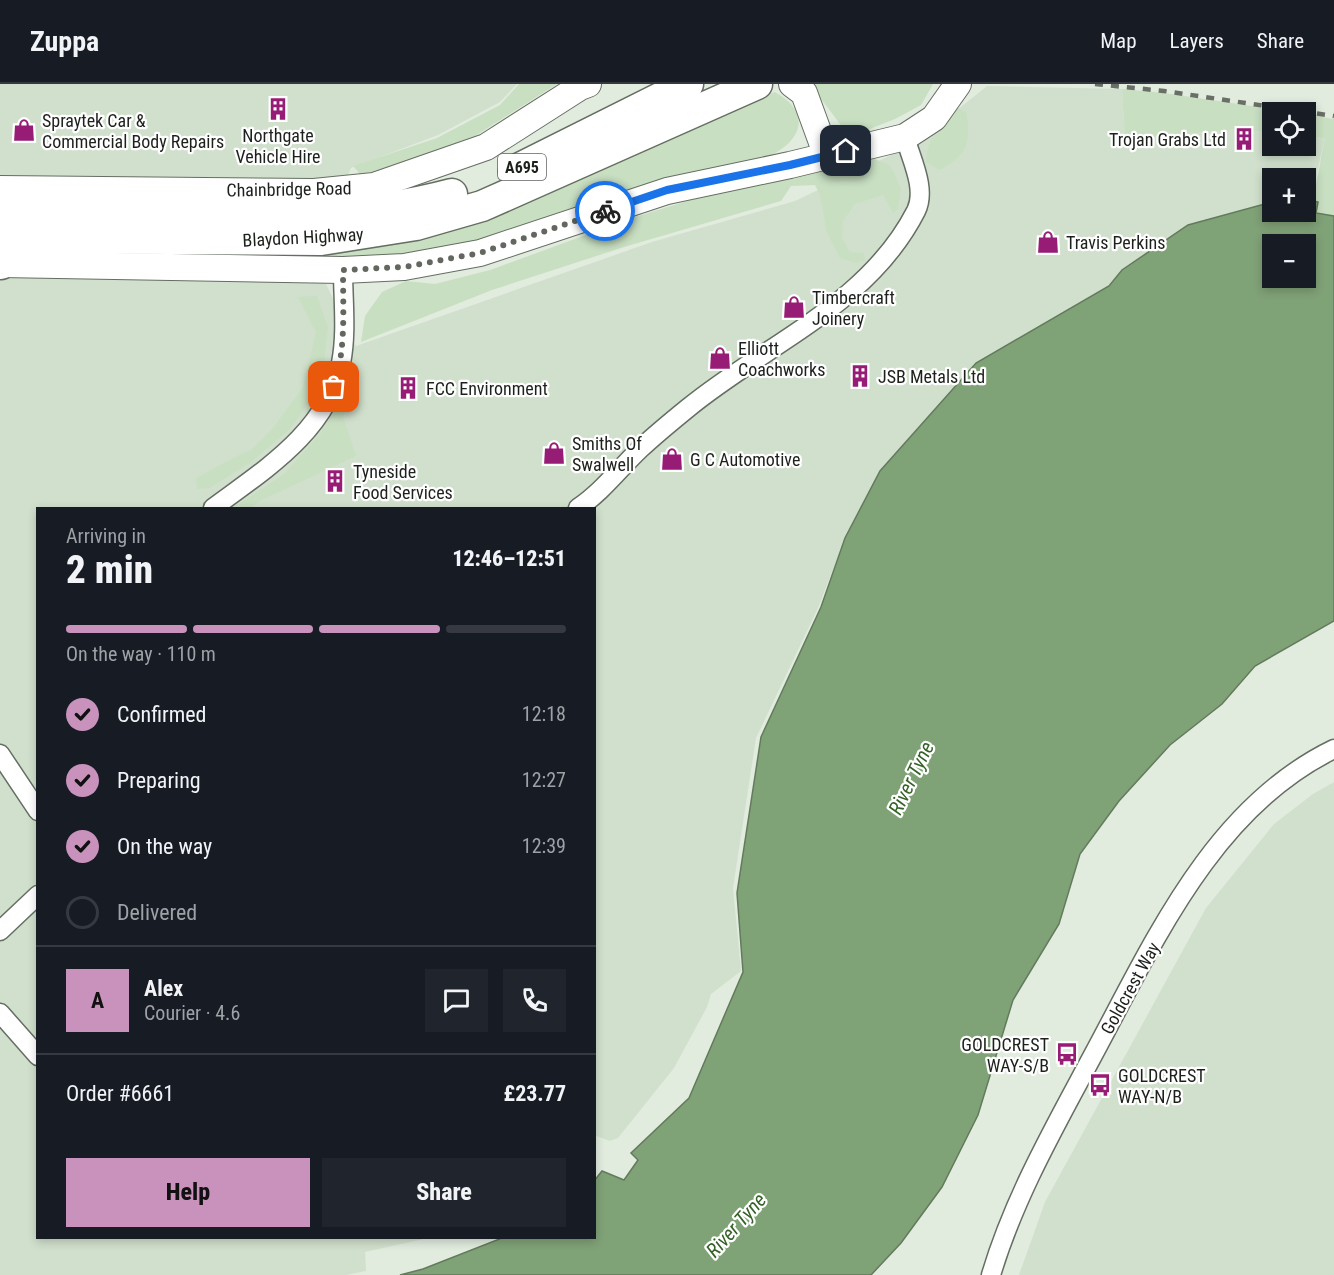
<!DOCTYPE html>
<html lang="en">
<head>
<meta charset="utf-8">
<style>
  :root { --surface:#171b24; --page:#20242c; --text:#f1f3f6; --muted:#9ea1a6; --line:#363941; --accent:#c892bc }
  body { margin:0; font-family:"Roboto Condensed",sans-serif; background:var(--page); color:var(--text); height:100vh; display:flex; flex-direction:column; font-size:22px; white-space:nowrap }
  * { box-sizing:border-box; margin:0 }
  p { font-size:20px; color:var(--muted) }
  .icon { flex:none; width:33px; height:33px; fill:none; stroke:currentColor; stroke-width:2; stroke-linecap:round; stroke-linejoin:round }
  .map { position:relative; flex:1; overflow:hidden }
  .drawer { position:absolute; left:36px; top:423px; width:560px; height:732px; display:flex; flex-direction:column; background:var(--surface); border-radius:0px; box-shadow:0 3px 9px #0003 }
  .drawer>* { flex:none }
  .controls { position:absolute; left:1262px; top:18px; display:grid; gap:12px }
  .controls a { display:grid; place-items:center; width:54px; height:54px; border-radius:0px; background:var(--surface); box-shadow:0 3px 9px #0003; font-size:30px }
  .pin { position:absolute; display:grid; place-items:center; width:51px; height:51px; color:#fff; margin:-26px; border-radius:12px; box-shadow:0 3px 9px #0006 }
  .courier { position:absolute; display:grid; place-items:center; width:60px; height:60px; margin:-30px; border:4px solid #1a73e8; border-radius:50%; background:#fff; color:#222; box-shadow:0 2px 8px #0007 }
  .headline em { font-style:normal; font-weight:800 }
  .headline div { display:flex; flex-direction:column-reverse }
  .headline { display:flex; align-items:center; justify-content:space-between; height:102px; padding:0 30px }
  h1 { font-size:39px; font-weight:800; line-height:45px }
  .bar { display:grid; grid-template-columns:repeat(4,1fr); gap:9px 6px; align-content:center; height:72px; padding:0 30px }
  .bar i { height:8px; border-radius:4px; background:var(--line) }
  .bar .selected { background:var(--accent) }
  .bar p { grid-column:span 4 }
  .line { display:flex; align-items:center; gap:15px; padding:0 30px; border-top:2px solid var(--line) }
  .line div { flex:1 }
  .round { display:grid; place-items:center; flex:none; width:63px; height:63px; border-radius:0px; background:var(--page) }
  ol { padding:0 30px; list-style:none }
  li { display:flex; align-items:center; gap:18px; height:66px }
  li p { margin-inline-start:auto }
  li .icon { padding:6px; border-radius:50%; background:var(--accent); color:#111; stroke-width:4 }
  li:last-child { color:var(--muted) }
  li i { width:33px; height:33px; border:3px solid var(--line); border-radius:50% }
  .action { display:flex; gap:12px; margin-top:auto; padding:12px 30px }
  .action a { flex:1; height:69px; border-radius:0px; background:var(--accent); color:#111; font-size:24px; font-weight:800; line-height:69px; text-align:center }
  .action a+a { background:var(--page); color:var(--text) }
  header { display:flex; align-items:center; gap:36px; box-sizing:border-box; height:84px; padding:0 30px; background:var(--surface); border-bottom:2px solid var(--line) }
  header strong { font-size:28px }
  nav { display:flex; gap:33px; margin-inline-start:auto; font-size:21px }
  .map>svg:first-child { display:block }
  .built { fill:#d1e0cd }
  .green { fill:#c8dfc2 }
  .water { fill:#80a277; stroke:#627b5c; stroke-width:1.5; fill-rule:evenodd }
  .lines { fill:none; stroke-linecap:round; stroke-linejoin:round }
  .minor-casing { stroke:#656e62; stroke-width:21 }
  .secondary-casing { stroke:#656e62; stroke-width:28 }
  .primary-casing { stroke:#656e62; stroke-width:33 }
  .minor { stroke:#fff; stroke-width:18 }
  .secondary { stroke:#fff; stroke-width:26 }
  .primary { stroke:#fff; stroke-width:30 }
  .rail { stroke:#696f67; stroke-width:4.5; stroke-dasharray:8 8; stroke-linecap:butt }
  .done { stroke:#626860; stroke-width:6; stroke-dasharray:0 10.8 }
  .route { stroke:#1a73e8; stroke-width:8 }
  .labels { text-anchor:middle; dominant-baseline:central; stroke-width:4.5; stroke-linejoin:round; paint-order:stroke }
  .shield { fill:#fff; stroke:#616460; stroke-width:1.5 }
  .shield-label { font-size:16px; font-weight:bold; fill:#1d211c }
  .poi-label { font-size:18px; fill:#1d211c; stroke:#fff; text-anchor:start }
  .street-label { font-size:18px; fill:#1d211c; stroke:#fff }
  .water-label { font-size:20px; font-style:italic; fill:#346227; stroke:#fff }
</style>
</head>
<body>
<header>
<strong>Zuppa</strong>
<nav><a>Map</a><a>Layers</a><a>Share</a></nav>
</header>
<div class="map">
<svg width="1334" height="1191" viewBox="0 0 1334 1191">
  <rect width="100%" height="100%" fill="#e1ebde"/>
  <!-- built -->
  <path class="built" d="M0,0H517L500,18L438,51L351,84L335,120L0,117Z
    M987,2L1122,5L1125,56L1238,45L1272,49V62H1305V52L1325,54L1311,115H1305V94H1272V118L1109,202L880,387L845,454L818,524L756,654L733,804L741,887L711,910L707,923L674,984L618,1054L610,1057L594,1051V424H38V1154H428L365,1168L366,1187L346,1191H0V167L311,169L356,262L652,158L795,117L916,59Z
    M1334,698V1191H1019L1045,1118L1206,824L1274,740L1313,710Z"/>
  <!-- green -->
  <path class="green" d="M519,0H557L475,52L384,86L360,90L353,82L437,54L500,21Z
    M810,0H933L921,21L895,35L862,48L843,44Z
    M1122,5L1164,9L1293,28H1272V49L1238,45L1125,56Z
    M775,8C815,31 800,60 763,75L648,99L480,157L384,175L269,177L0,161L331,164L750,18Z
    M958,24L966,28C972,58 967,72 939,86L926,78C928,51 940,42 958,24Z
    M1305,30L1334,35V132L1315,129L1313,116L1325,54L1305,52Z
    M874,75L888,80L894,88L901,105L898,125L893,129L883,111L855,120L843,137L842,154L850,168L864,169L865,176L856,179L840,174L827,149L820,111L815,101L791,102L781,117L624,163L492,206L361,258L365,232L382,208L406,197L435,200L490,186L635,133L730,104L849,78Z
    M317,212L328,243L324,279L317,307L290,345L251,378L210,404L197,405L196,394L237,372L251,366L273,344L303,303L316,248L298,213Z
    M349,303L356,304L343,332L356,372L262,416L251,424H233L284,390L320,350Z"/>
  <!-- water -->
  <path class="water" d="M1305,115L1318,118L1316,129L1334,132V537L1255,582L1222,620L1170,661L1119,717L1080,770L1059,840L1013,916L978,1031L942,1103L901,1159L871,1191H400L423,1185L502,1154H594V1097L602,1087L624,1096L638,1076L631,1069L689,1014L743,888L737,809L761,653L821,523L845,454L880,387L976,279L1109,202L1122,186L1188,141L1272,118V128H1305ZM1272,160H1305V194H1272Z"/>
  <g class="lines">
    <!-- minor casing -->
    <g class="minor-casing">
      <path id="minor" d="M213,424C264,386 328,347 341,279C347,249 343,216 343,186
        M578,424C602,408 619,385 640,365C655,351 672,337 688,324C766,260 868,221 916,127C927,105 911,75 905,53
        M0,670L38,727
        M0,847L38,811
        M0,929L38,972
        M991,1191C1014,1114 1054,1044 1092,973C1153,860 1212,724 1334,665"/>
    </g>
    <!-- secondary casing -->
    <g class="secondary-casing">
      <path id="secondary" d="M792,0L804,9L827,72
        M0,105L314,108L374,102L486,63L580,3L588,0
        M1,180L343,186L404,183L480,169L667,107L790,81L905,53L934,34L958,0"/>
    </g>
    <!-- primary casing -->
    <g class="primary-casing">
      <path id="primary" d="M514,87L688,0
        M0,132C60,132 119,133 179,133C271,134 362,134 452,110
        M0,154L321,156L416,141L482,122L757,0
        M0,180H1"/>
    </g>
    <!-- minor -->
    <use href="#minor" class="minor"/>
    <!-- secondary -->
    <use href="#secondary" class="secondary"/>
    <!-- primary -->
    <use href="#primary" class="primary"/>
    <!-- rail -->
    <path class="rail" d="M1095,0L1164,7L1334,32"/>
  </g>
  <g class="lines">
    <!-- done -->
    <path class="done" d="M334,303C346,265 343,226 343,186L404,183L480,169L605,127"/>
    <!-- route -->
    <path class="route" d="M605,127L667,106L790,81L846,67"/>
  </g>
  <!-- icons -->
  <defs>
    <g id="building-bare" transform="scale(1.8)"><path d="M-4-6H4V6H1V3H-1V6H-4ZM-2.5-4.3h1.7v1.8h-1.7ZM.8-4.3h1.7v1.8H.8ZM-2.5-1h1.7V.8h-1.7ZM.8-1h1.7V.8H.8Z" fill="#971c76" stroke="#fff" stroke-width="2.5" paint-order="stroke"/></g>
    <g id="shop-bare" transform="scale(1.8)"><path d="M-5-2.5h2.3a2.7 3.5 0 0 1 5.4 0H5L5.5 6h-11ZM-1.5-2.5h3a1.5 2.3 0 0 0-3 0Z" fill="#971c76" stroke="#fff" stroke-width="2.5" paint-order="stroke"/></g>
    <g id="bus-bare" transform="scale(1.8)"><path d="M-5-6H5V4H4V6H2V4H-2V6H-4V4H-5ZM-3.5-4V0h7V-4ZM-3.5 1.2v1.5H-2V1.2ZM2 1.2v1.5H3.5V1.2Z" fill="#971c76" stroke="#fff" stroke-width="2.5" paint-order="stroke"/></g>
  </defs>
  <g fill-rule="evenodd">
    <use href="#building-bare" x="278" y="25"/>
    <use href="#shop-bare" x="24" y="46"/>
    <use href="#building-bare" x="1244" y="55"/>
    <use href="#shop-bare" x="1048" y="158"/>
    <use href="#shop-bare" x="794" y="223"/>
    <use href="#shop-bare" x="720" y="274"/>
    <use href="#building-bare" x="860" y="292"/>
    <use href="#building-bare" x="408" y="304"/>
    <use href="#shop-bare" x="554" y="369"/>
    <use href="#shop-bare" x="672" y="375"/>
    <use href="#building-bare" x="335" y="397"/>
    <use href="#bus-bare" x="1067" y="970"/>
    <use href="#bus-bare" x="1100" y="1001"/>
  </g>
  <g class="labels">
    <!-- shield labels -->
    <rect class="shield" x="498" y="70" width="48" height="26" rx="4.5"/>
    <g class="shield-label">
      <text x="522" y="83">A695</text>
    </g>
    <!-- poi labels -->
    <g class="poi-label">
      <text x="42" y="36">Spraytek Car &amp;<tspan x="42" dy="21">Commercial Body Repairs</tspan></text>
      <text x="278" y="51" text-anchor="middle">Northgate<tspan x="278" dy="21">Vehicle Hire</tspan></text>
      <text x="1226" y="55" text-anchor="end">Trojan Grabs Ltd</text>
      <text x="1066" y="158">Travis Perkins</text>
      <text x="812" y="213">Timbercraft<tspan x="812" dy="21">Joinery</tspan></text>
      <text x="738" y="264">Elliott<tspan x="738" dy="21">Coachworks</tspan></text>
      <text x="878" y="292">JSB Metals Ltd</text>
      <text x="426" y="304">FCC Environment</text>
      <text x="572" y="359">Smiths Of<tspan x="572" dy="21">Swalwell</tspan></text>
      <text x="690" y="375">G C Automotive</text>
      <text x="353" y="387">Tyneside<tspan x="353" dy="21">Food Services</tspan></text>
      <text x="1049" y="960" text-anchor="end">GOLDCREST<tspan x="1049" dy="21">WAY-S/B</tspan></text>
      <text x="1118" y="991">GOLDCREST<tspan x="1118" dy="21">WAY-N/B</tspan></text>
    </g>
    <!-- street labels -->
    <g class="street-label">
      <text transform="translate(289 105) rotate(-1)">Chainbridge Road</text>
      <text transform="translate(303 153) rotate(-3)">Blaydon Highway</text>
      <text transform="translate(1130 904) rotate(-61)">Goldcrest Way</text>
    </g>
    <!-- water labels -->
    <g class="water-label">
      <text transform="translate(911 694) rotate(-64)">River Tyne</text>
      <text transform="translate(736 1141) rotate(-48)">River Tyne</text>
    </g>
  </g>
</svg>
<div class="controls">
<a><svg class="icon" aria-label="locate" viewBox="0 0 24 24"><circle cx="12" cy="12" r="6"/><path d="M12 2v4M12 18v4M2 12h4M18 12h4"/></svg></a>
<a>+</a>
<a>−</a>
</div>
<div class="pin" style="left:334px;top:303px;background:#ea580c"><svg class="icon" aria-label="bag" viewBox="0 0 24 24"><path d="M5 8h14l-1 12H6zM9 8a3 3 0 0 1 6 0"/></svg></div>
<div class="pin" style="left:846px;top:67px;background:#1f2937"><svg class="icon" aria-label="home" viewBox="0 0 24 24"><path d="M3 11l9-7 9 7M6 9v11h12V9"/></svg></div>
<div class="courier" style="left:605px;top:127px"><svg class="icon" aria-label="bike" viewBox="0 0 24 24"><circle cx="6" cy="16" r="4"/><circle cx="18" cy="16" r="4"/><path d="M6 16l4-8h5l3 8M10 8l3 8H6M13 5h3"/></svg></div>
<section class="drawer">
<div class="headline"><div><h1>2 min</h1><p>Arriving in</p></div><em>12:46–12:51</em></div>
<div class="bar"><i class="selected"></i><i class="selected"></i><i class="selected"></i><i></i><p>On the way · 110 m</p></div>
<ol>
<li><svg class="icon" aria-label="check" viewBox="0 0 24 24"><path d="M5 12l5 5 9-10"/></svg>Confirmed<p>12:18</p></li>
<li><svg class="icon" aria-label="check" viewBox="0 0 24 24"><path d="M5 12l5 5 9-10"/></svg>Preparing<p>12:27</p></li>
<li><svg class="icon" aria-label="check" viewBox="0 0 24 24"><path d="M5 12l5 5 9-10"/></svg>On the way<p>12:39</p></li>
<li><i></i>Delivered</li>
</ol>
<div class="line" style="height:108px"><b class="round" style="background:var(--accent);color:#111">A</b><div><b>Alex</b><p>Courier · 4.6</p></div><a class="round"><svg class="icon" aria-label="chat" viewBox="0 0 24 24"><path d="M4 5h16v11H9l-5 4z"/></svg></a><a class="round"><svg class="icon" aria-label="phone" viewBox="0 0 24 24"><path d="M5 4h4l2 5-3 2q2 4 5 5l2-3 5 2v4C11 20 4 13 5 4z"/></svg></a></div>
<div class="line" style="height:78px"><div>Order #6661</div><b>£23.77</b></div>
<div class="action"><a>Help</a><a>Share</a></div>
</section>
</div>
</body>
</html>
